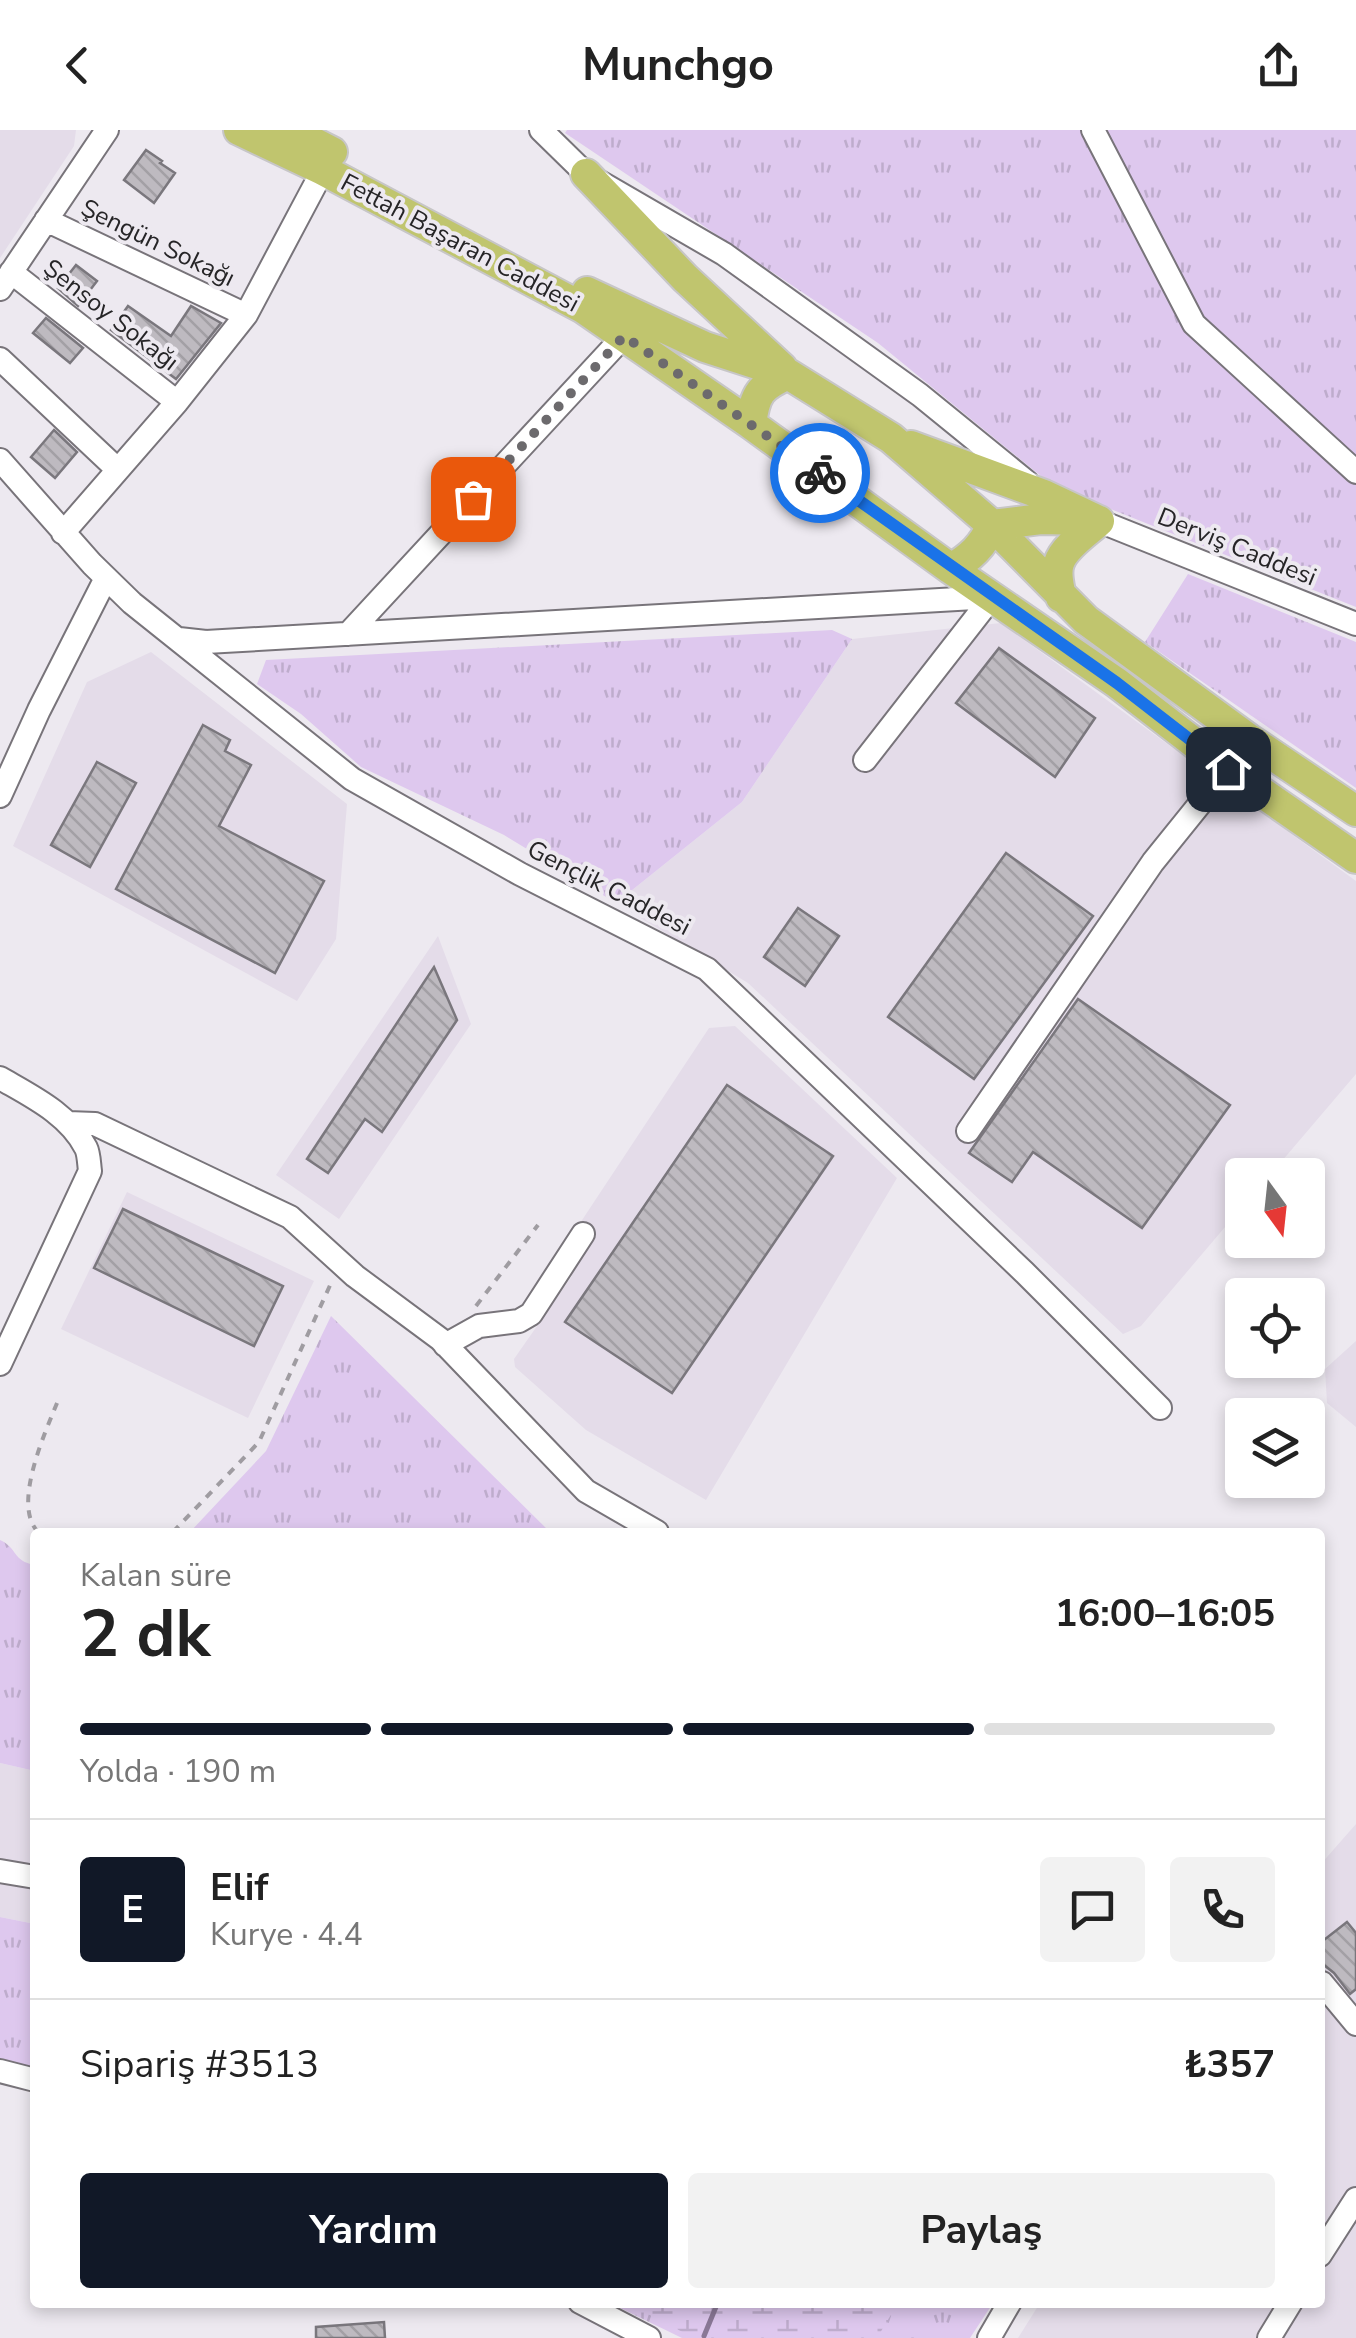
<!DOCTYPE html>
<html lang="tr">
<head>
<meta charset="utf-8">
<style>
  :root { --surface:#fff; --page:#f2f2f2; --text:#222; --muted:#767676; --line:#e0e0e0; --accent:#111827 }
  body { margin:0; font-family:"Nunito Sans",sans-serif; background:var(--page); color:var(--text); height:100vh; display:flex; flex-direction:column; font-size:38px; white-space:nowrap }
  * { box-sizing:border-box; margin:0 }
  p { font-size:32px; color:var(--muted) }
  .icon { flex:none; width:55px; height:55px; fill:none; stroke:currentColor; stroke-width:2; stroke-linecap:round; stroke-linejoin:round }
  .map { position:relative; flex:1; overflow:hidden }
  .side { position:absolute; left:30px; top:1398px; width:1295px; height:780px; display:flex; flex-direction:column; background:var(--surface); border-radius:10px; box-shadow:0 5px 15px #0003 }
  .side>* { flex:none }
  .needle { width:65px; rotate:165deg }
  .buttons { position:absolute; left:1225px; top:1028px; display:grid; gap:20px }
  .buttons a { display:grid; place-items:center; width:100px; height:100px; border-radius:10px; background:var(--surface); box-shadow:0 5px 15px #0003; font-size:50px }
  .pin { position:absolute; display:grid; place-items:center; width:85px; height:85px; color:#fff; margin:-42px; border-radius:20px; box-shadow:0 5px 15px #0006 }
  .courier { position:absolute; display:grid; place-items:center; width:100px; height:100px; margin:-50px; border:8px solid #1a73e8; border-radius:50%; background:#fff; color:#222; box-shadow:0 2px 12px #0007 }
  .summary em { font-style:normal; font-weight:700 }
  .summary div { display:flex; flex-direction:column-reverse }
  .summary { display:flex; align-items:center; justify-content:space-between; height:170px; padding:0 50px }
  h1 { font-size:65px; font-weight:700; line-height:75px }
  .bar { display:grid; grid-template-columns:repeat(4,1fr); gap:15px 10px; align-content:center; height:120px; padding:0 50px }
  .bar i { height:12px; border-radius:8px; background:var(--line) }
  .bar .on { background:var(--accent) }
  .bar p { grid-column:span 4 }
  .line { display:flex; align-items:center; gap:25px; padding:0 50px; border-top:2px solid var(--line) }
  .line div { flex:1 }
  .round { display:grid; place-items:center; flex:none; width:105px; height:105px; border-radius:10px; background:var(--page) }
  .button { display:flex; gap:20px; margin-top:auto; padding:20px 50px }
  .button a { flex:1; height:115px; border-radius:10px; background:var(--accent); color:#fff; font-size:40px; font-weight:700; line-height:115px; text-align:center }
  .button a+a { background:var(--page); color:var(--text) }
  header { display:flex; justify-content:space-between; align-items:center; height:130px; padding:0 50px; background:var(--surface); font-size:45px; font-weight:700 }
  .map>svg:first-child { display:block }
  .built { fill:#e4dce9 }
  .grass { fill:url(#grass-tufts) }
  .wetland { fill:url(#wetland-marsh) }
  .lines { fill:none; stroke-linecap:round; stroke-linejoin:round }
  .stream { stroke:#8a7896; stroke-width:5 }
  .building { fill:url(#building-back-hatch); stroke:#7a777d; stroke-width:2.5 }
  .minor-casing { stroke:#78747a; stroke-width:26 }
  .major-casing { stroke:#c7c6c7; stroke-width:34 }
  .path { stroke:#9f9ca1; stroke-width:4; stroke-dasharray:8 8; stroke-linecap:butt }
  .minor { stroke:#fff; stroke-width:22 }
  .major { stroke:#c0c56e; stroke-width:30 }
  .done { stroke:#6c6a6d; stroke-width:10; stroke-dasharray:0 18 }
  .route { stroke:#1a73e8; stroke-width:12 }
  .labels { text-anchor:middle; dominant-baseline:central; stroke-width:8; stroke-linejoin:round; paint-order:stroke }
  .street-label { font-size:25px; fill:#262527; stroke:#ede9f0 }
</style>
</head>
<body>
<header><svg class="icon" aria-label="back" viewBox="0 0 24 24"><path d="M15 5l-7 7 7 7"/></svg>Munchgo<svg class="icon" aria-label="share" viewBox="0 0 24 24"><path d="M12 15V3M7 8l5-5 5 5M5 13v7h14v-7"/></svg></header>
<div class="map">
<svg width="1356" height="2208" viewBox="0 0 1356 2208">
  <defs>
    <pattern id="grass-tufts" width="24" height="20" patternUnits="userSpaceOnUse" patternTransform="scale(2.5)"><rect width="24" height="20" fill="#dec8ee"/><path d="M3 7l-1-3M5 7V3M7 7l1-3M15 17l-1-3M17 17v-4M19 17l1-3" fill="none" stroke="#beaccc"/></pattern>
    <pattern id="wetland-marsh" width="20" height="14" patternUnits="userSpaceOnUse" patternTransform="scale(2.5)"><rect width="20" height="14" fill="#dec8ee"/><path d="M1 5h8M5 5V1M11 12h8M15 12V8" fill="none" stroke="#beaccc"/></pattern>
    <pattern id="building-back-hatch" width="6" height="6" patternUnits="userSpaceOnUse" patternTransform="scale(2.5)"><rect width="6" height="6" fill="#bebac0"/><path d="M-1 5l2 2M0 0l6 6M5-1l2 2" fill="none" stroke="#a3a0a5"/></pattern>
  </defs>
  <rect width="100%" height="100%" fill="#ede9f0"/>
  <!-- built -->
  <path class="built" d="M0,0H76L74,16L0,128Z
    M1001,493L1356,751V944L1270,1045H1242V1077L1141,1196L1123,1204L748,853L616,773L742,672L852,509Z
    M151,522L347,674L336,809L297,871L13,716L87,552Z
    M438,806L471,894L339,1089L276,1045Z
    M735,896L897,1048L706,1370L586,1300L515,1237L514,1229L572,1146L553,1134L709,898Z
    M127,1062L314,1151L248,1288L61,1199Z
    M1356,1211V1297L1327,1273L1325,1239Z
    M0,1633L35,1641V1794L0,1787Z
    M1356,1694V2208H1018L1040,2173L1320,2172V1735Z"/>
  <!-- grass -->
  <path class="grass" d="M567,0H1356V477L1053,356L878,213L565,3Z
    M1188,444L1356,512V658L1145,512Z
    M832,500L852,509L742,672L616,773L504,705L361,637L301,584L257,554L266,530Z
    M331,1186L550,1402H190L266,1321Z
    M0,1410C18,1418 12,1431 35,1435V1641L0,1633Z
    M0,1787L35,1794V1940L0,1931Z
    M610,2173H993L970,2208H682Z"/>
  <!-- wetland -->
  <path class="wetland" d="M627,2173H898L877,2208H694Z"/>
  <g class="lines">
    <!-- stream -->
    <path class="stream" d="M704,2206L718,2172"/>
  </g>
  <!-- building -->
  <path class="building" d="M146,20L162,31L160,33L175,43L154,73L124,50Z
    M76,135L97,151L78,176L58,158Z
    M128,176L171,206L191,176L221,193L176,249L111,200Z
    M46,188L83,218L70,233L33,203Z
    M54,300L77,322L55,348L31,327Z
    M999,518L1095,588L1055,647L956,573Z
    M203,595L230,610L225,621L251,635L219,696L324,751L275,843L116,759Z
    M97,632L136,653L90,737L51,715Z
    M1006,723L1093,786L974,949L888,887Z
    M798,778L839,806L805,856L764,827Z
    M434,837L457,890L382,1002L365,989L328,1043L307,1029Z
    M1078,869L1230,975L1142,1098L1033,1022L1012,1052L969,1023Z
    M727,955L833,1026L672,1263L565,1192Z
    M123,1079L283,1156L254,1216L94,1138Z
    M1347,1792L1356,1803V1859L1350,1864L1334,1843L1320,1832V1813Z
    M384,2192L385,2208H316V2197Z"/>
  <g class="lines">
    <!-- minor casing -->
    <g class="minor-casing">
      <path id="minor" d="M541,0L586,44L724,124L920,265L1027,352
        M1093,0L1194,194L1356,342
        M46,90L246,185
        M11,142L177,272
        M0,159L107,0
        M0,229L117,339
        M0,330L92,434L132,473L352,649L520,744L707,839L1025,1143L1160,1278
        M1099,391L1356,494
        M63,403L177,272L246,185L323,40
        M348,504L623,207L633,193
        M179,509L206,512L992,467
        M865,630L992,467
        M0,666L39,580L106,448
        M0,948C31,966 69,984 86,1018C89,1024 89,1034 90,1041L0,1234
        M68,993L95,994L290,1087L355,1146L440,1209L586,1361L657,1402
        M968,1001L1153,732L1228,639
        M445,1215L479,1196L519,1191L531,1184L583,1104
        M0,1741L35,1747
        M1322,1853L1356,1894
        M0,1941L35,1950
        M1320,2125L1356,2069
        M580,2172L649,2208
        M989,2208L1010,2172
        M1269,2208L1291,2172"/>
    </g>
    <!-- major casing -->
    <g class="major-casing">
      <path id="major" d="M239,0L323,40L583,178L751,294L951,439L1117,553L1228,639L1356,728
        M289,0L332,22
        M586,44L685,148L782,238
        M587,162L705,217L788,244L891,308L992,395L1086,490L1249,609L1356,681
        M751,294C755,263 760,257 788,244
        M911,316L1044,365L1099,391
        M951,439C971,427 983,416 992,395L1041,389L1086,390
        M1061,467C1059,456 1055,444 1059,433C1064,417 1086,403 1099,391"/>
    </g>
    <!-- path -->
    <path class="path" d="M476,1176L538,1095
      M38,1402C11,1374 47,1299 59,1268
      M173,1402L259,1312L332,1151"/>
    <!-- minor -->
    <use href="#minor" class="minor"/>
    <!-- major -->
    <use href="#major" class="major"/>
  </g>
  <g class="lines">
    <!-- done -->
    <path class="done" d="M473,369L624,206L820,343"/>
    <!-- route -->
    <path class="route" d="M820,343L1117,553L1228,639"/>
  </g>
  <g class="labels">
    <!-- street labels -->
    <g class="street-label">
      <text transform="translate(158 113) rotate(26)">Şengün Sokağı</text>
      <text transform="translate(460 113) rotate(28)">Fettah Başaran Caddesi</text>
      <text transform="translate(111 185) rotate(38)">Şensoy Sokağı</text>
      <text transform="translate(1237 417) rotate(22)">Derviş Caddesi</text>
      <text transform="translate(609 758) rotate(27)">Gençlik Caddesi</text>
    </g>
  </g>
</svg>
<div class="buttons">
<a><svg class="needle" viewBox="-14 -14 28 28"><path d="M0-13l5 13h-10z" fill="#e53935"/><path d="M0 13l5-13h-10z" fill="#767676"/></svg></a>
<a><svg class="icon" aria-label="locate" viewBox="0 0 24 24"><circle cx="12" cy="12" r="6"/><path d="M12 2v4M12 18v4M2 12h4M18 12h4"/></svg></a>
<a><svg class="icon" aria-label="layers" viewBox="0 0 24 24"><path d="M12 4l9 5-9 5-9-5zM3 14l9 5 9-5"/></svg></a>
</div>
<div class="pin" style="left:473px;top:369px;background:#ea580c"><svg class="icon" aria-label="bag" viewBox="0 0 24 24"><path d="M5 8h14l-1 12H6zM9 8a3 3 0 0 1 6 0"/></svg></div>
<div class="pin" style="left:1228px;top:639px;background:#1f2937"><svg class="icon" aria-label="home" viewBox="0 0 24 24"><path d="M3 11l9-7 9 7M6 9v11h12V9"/></svg></div>
<div class="courier" style="left:820px;top:343px"><svg class="icon" aria-label="bike" viewBox="0 0 24 24"><circle cx="6" cy="16" r="4"/><circle cx="18" cy="16" r="4"/><path d="M6 16l4-8h5l3 8M10 8l3 8H6M13 5h3"/></svg></div>
<section class="side">
<div class="summary"><div><h1>2 dk</h1><p>Kalan süre</p></div><em>16:00–16:05</em></div>
<div class="bar"><i class="on"></i><i class="on"></i><i class="on"></i><i></i><p>Yolda · 190 m</p></div>
<div class="line" style="height:180px"><b class="round" style="background:var(--accent);color:#fff">E</b><div><b>Elif</b><p>Kurye · 4.4</p></div><a class="round"><svg class="icon" aria-label="chat" viewBox="0 0 24 24"><path d="M4 5h16v11H9l-5 4z"/></svg></a><a class="round"><svg class="icon" aria-label="phone" viewBox="0 0 24 24"><path d="M5 4h4l2 5-3 2q2 4 5 5l2-3 5 2v4C11 20 4 13 5 4z"/></svg></a></div>
<div class="line" style="height:130px"><div>Sipariş #3513</div><b>₺357</b></div>
<div class="button"><a>Yardım</a><a>Paylaş</a></div>
</section>
</div>
</body>
</html>
